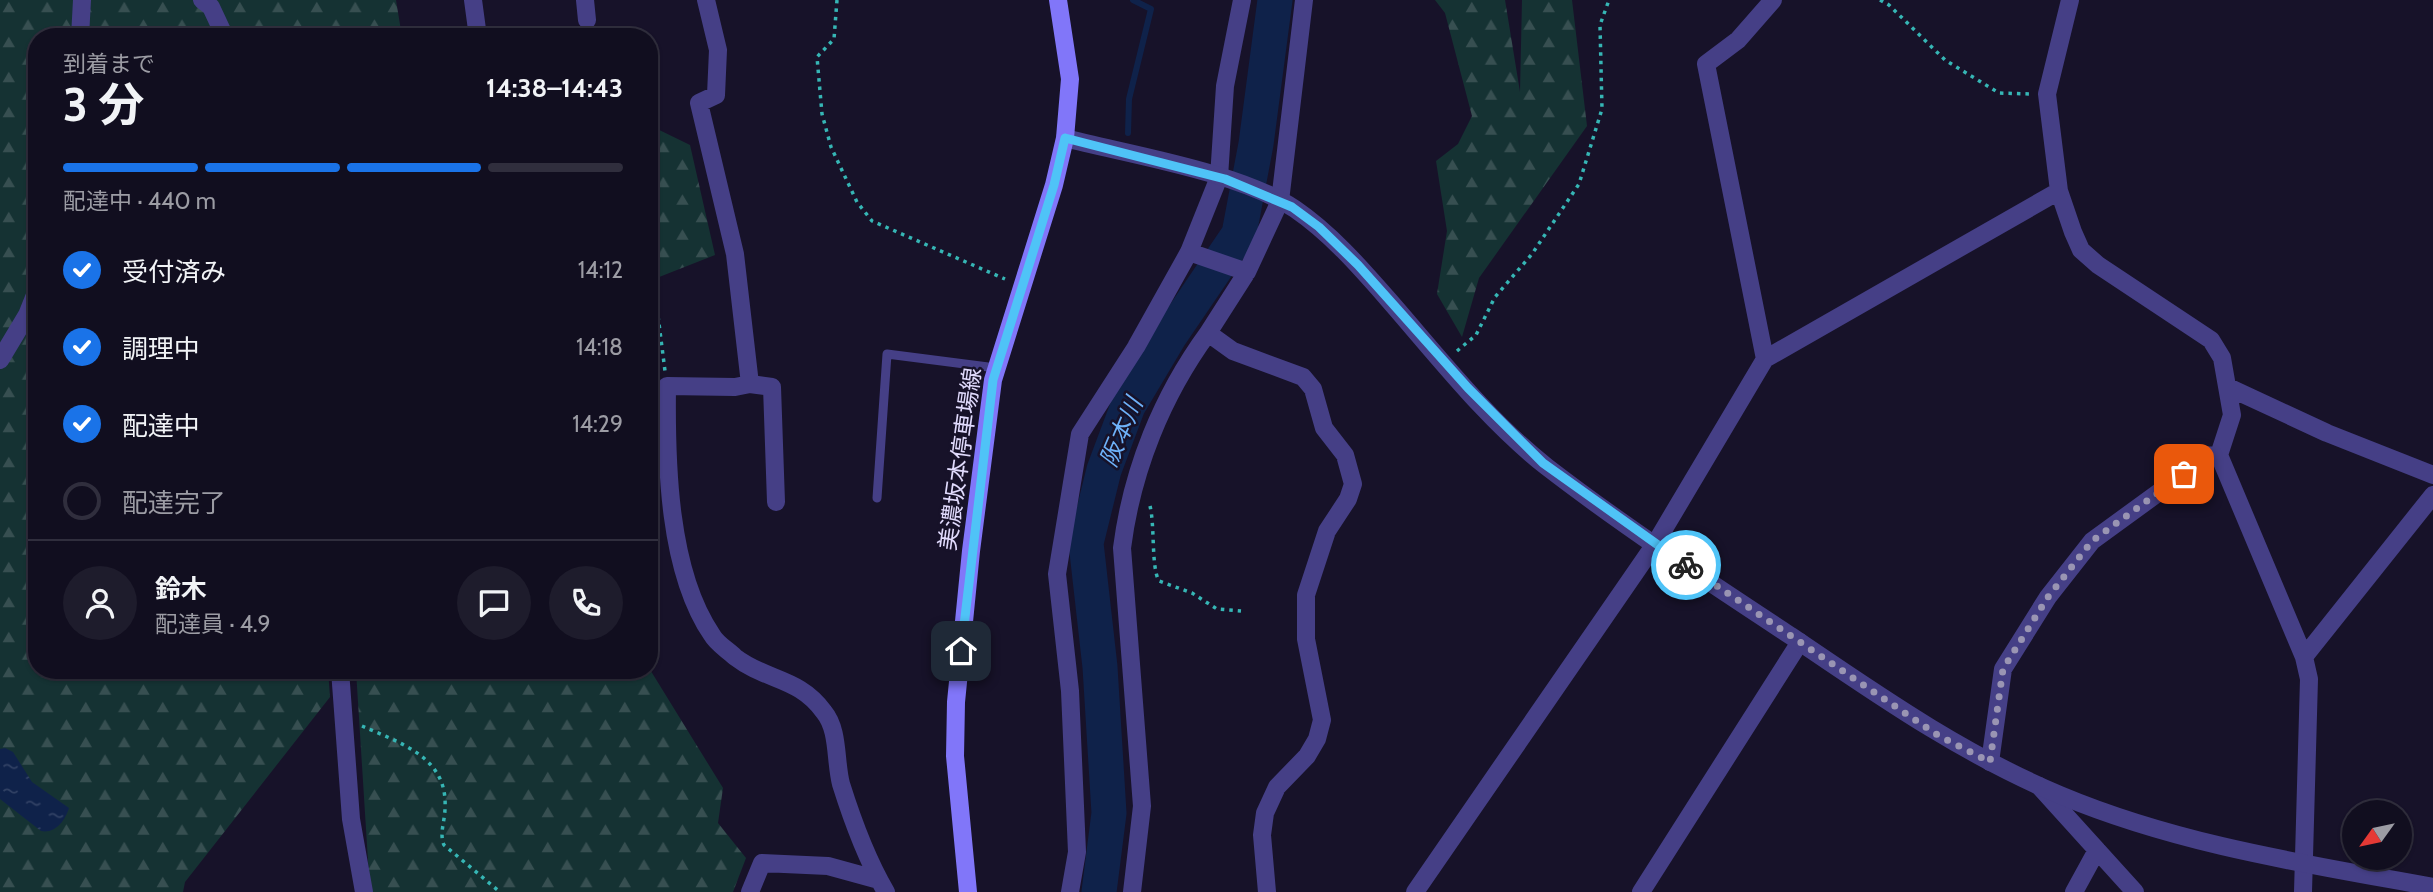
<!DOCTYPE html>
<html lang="ja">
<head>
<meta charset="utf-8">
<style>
  :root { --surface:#110e1f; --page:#1e1c2c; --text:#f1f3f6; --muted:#9c9ca4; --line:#302e3d; --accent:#1a73e8 }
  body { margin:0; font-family:Cabin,"Noto Sans JP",sans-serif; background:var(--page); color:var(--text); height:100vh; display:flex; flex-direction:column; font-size:26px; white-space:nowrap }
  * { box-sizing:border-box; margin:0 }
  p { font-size:23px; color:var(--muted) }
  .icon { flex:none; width:38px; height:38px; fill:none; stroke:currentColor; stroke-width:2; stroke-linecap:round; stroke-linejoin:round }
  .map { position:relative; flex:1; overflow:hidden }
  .drawer { position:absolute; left:28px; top:28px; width:630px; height:651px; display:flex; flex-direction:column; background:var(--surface); border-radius:28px; box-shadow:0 2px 5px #0004,0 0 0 2px var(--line) }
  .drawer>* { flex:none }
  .needle { width:46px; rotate:237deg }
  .buttons { position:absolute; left:2342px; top:800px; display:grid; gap:14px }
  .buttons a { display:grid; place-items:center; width:70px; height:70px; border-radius:50%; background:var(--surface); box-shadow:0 2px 5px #0004,0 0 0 2px var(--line); font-size:35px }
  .pin { position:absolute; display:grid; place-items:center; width:60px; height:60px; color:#fff; margin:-30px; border-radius:14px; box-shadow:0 4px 10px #0006 }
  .courier { position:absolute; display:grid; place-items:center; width:70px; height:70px; margin:-35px; border:5px solid #4fc3f7; border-radius:50%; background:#fff; color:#222; box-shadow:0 2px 9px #0007 }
  .overview em { font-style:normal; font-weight:700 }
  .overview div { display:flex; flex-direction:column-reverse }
  .overview { display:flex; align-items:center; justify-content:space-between; height:119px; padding:0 35px }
  h1 { font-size:46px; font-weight:700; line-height:52px }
  .bar { display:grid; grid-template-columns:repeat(4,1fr); gap:10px 7px; align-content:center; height:84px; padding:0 35px }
  .bar i { height:9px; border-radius:5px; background:var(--line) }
  .bar .selected { background:var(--accent) }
  .bar p { grid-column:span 4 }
  .line { display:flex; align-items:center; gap:18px; padding:0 35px; border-top:2px solid var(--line) }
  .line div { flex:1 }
  .round { display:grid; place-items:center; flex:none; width:74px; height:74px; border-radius:37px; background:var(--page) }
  ol { padding:0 35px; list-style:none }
  li { display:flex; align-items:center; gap:21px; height:77px }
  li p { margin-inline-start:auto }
  li .icon { padding:7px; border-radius:50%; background:var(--accent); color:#fff; stroke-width:4 }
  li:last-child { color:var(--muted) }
  li i { width:38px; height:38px; border:4px solid var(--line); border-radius:50% }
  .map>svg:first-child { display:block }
  .forest { fill:url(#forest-firs) }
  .water { fill:url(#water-ripples) }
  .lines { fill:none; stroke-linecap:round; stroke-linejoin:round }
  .stream { stroke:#0f224a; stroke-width:6 }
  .river { stroke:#0f224a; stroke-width:35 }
  .path { stroke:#36b6b5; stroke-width:3.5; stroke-dasharray:3.5 5; stroke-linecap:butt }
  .service { stroke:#453f86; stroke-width:9 }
  .minor { stroke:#453f86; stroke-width:18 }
  .tertiary { stroke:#453f86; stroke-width:18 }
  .secondary { stroke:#8176f9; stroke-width:18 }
  .done { stroke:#9a95b3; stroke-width:7; stroke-dasharray:0 12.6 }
  .route { stroke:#4fc3f7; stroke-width:9 }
  .labels { text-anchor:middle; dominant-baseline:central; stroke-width:5; stroke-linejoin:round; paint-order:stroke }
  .street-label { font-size:23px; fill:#e1dbfd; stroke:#171229 }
  .water-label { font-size:24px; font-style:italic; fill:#6eb1f9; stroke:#171229 }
</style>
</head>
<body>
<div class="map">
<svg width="2433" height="892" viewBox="0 0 2433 892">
  <defs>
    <pattern id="forest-firs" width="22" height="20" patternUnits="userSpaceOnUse" patternTransform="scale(1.75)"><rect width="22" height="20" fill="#153233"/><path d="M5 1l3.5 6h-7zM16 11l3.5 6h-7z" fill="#374f51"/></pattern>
    <pattern id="water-ripples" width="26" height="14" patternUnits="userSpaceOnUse" patternTransform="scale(1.75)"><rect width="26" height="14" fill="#0f224a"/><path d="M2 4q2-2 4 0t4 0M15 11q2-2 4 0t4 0" fill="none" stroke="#324265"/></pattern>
  </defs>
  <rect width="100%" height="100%" fill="#171229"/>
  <!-- forest -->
  <path class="forest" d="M0,0H396L402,37H169L142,28L140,37H37V670H328L330,697L185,882L183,892H0Z
    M1435,0H1505L1520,92L1522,0H1572L1587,126L1479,278L1462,337L1437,294L1447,231L1436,161L1458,144L1472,116L1445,13Z
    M649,125L690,145L715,255L649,281Z
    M649,668L723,788L718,823L746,858L733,892H370L356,670Z"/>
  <!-- water -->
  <path class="water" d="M5,748L13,752L32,782L69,808C65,821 55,834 41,831L0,799V749Z"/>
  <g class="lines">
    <!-- stream -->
    <path class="stream" d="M1128,133L1129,99L1151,9L1133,0"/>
    <!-- river -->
    <path class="river" d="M1099,892L1109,813L1100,667L1086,543L1104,470L1128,406L1169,337L1239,234L1256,144L1275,0"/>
    <!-- path -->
    <path class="path" d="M837,0L834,39L817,57L822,114L831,147L857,202L872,221L1005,279
      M1880,0L1889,5L1945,60L1999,93L2031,94
      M649,284L656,300L665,371
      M1457,351L1476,335L1495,297L1532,254L1579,184L1602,109L1600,25L1609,0
      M1150,506C1155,526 1151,567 1159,581L1192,593L1217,609L1241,611
      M362,726C400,743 448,757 445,808C445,821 439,834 444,845L500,892"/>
    <!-- service -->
    <path class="service" d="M877,498L887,354L996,368"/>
    <!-- minor -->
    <path class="minor" d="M473,0L478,37
      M585,0L587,20
      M706,0L718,50L716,95L699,103L735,254L750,384L735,387L667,386C666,462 668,571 712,635C717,644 728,650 735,657C766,681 799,677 824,712C839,730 835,761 841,784C852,819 867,860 886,892
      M2070,0L2047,94L2059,191L2073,232L2081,250L2098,265L2211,340L2222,358L2232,415L2219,455L2304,657L2309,679L2303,892
      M1189,252L1247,272
      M1765,359L1706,64L1738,40L1773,0
      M750,384L772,387L776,502
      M2230,388L2327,433L2433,475
      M2304,657L2433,495
      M1990,762L2003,669L2048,597L2092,541L2184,474L2200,456L2219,455
      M2039,786L2135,892
      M750,892L762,863L828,866L879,880
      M1070,892L1077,852L1070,691L1057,574L1080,434L1136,347L1189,252L1219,177L1225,86L1242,0
      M1132,892L1142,806L1122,548C1132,470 1162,396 1208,333
      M1267,892L1262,835L1265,813L1277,787L1307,756L1317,739L1322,720L1306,639V595L1327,531L1348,499L1353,484L1345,455L1324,428L1313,389L1303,377L1233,351L1208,333L1247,272L1280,201L1304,0
      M1415,892L1655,544L1765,359L2059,191
      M1641,892L1800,642
      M2074,892L2097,850"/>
    <!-- tertiary -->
    <path class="tertiary" d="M202,0L211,7L225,37
      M80,37L82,0
      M1065,138C1131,155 1239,172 1295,209C1330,233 1359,266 1387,298C1437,355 1487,420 1547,467C1625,527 1709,582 1791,636C1878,695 1962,754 2060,795C2179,845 2307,864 2433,887
      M0,360L27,315L37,290
      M340,670L351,819L364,892"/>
    <!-- secondary -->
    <path class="secondary" d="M968,892L955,756L956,702L971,551L993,380L1054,185L1065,138L1070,79L1058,0"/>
  </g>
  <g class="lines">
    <!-- done -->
    <path class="done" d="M1686,565L1939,736L1990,762L2003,669L2048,597L2092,541L2184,474"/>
    <!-- route -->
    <path class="route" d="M961,651L993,380L1054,185L1065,138L1225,179L1292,207L1319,227L1358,265L1468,388L1543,463L1686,565"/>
  </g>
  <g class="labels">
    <!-- street labels -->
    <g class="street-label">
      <text transform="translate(960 459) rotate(-82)">美濃坂本停車場線</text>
    </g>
    <!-- water labels -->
    <g class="water-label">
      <text transform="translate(1121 432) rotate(-67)">阪本川</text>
    </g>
  </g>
</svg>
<div class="buttons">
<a><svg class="needle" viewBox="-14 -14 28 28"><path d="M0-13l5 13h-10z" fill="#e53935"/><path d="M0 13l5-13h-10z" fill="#9c9ca4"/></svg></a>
</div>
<div class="pin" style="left:2184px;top:474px;background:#ea580c"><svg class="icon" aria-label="bag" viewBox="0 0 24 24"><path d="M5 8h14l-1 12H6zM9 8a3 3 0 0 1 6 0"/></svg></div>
<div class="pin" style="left:961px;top:651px;background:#1f2937"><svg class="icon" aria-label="home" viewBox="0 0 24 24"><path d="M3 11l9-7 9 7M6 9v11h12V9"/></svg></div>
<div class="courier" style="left:1686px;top:565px"><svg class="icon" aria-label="bike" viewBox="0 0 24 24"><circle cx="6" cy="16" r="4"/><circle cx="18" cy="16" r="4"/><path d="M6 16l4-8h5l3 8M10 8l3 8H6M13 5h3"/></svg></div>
<section class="drawer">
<div class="overview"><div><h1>3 分</h1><p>到着まで</p></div><em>14:38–14:43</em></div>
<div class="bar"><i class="selected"></i><i class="selected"></i><i class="selected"></i><i></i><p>配達中 · 440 m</p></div>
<ol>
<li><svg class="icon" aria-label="check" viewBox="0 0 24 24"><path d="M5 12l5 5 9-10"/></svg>受付済み<p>14:12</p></li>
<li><svg class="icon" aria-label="check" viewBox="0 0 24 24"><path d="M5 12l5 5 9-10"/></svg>調理中<p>14:18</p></li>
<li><svg class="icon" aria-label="check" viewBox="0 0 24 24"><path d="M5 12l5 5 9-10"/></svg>配達中<p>14:29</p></li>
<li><i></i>配達完了</li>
</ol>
<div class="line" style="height:126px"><a class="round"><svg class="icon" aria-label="person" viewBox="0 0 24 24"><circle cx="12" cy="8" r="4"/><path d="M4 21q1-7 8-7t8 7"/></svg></a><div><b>鈴木</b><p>配達員 · 4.9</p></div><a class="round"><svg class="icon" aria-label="chat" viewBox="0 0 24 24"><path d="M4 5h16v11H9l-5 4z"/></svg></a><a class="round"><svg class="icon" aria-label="phone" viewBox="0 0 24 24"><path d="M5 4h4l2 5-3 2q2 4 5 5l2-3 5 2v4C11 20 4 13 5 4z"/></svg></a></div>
</section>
</div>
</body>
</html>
